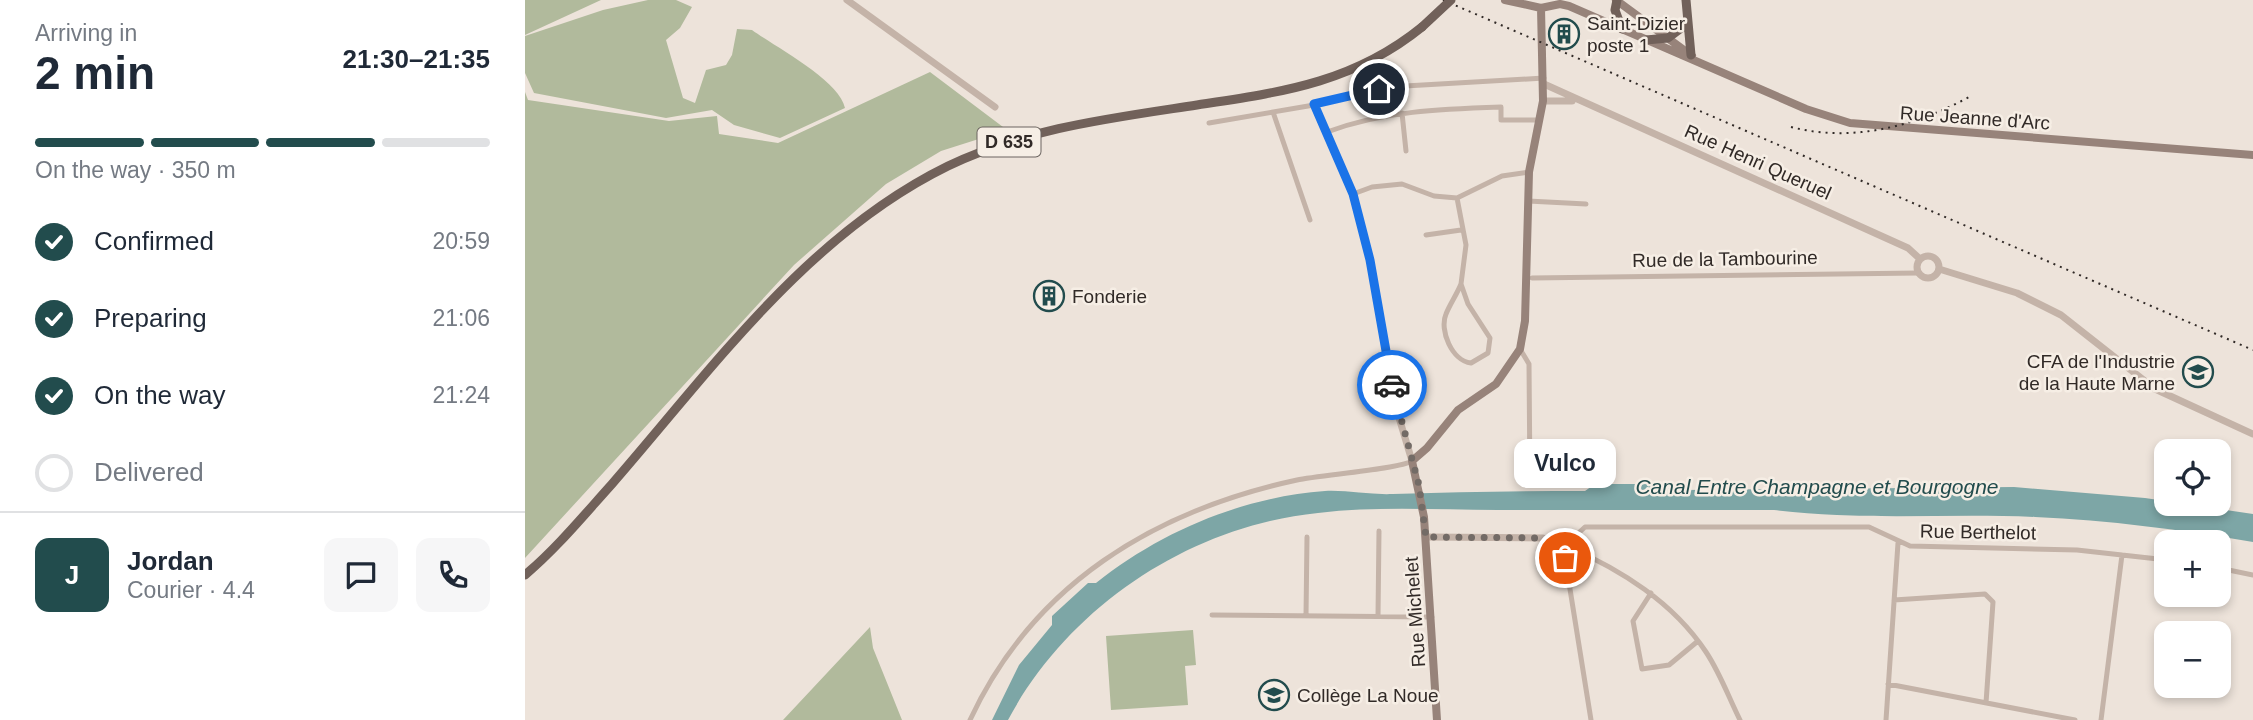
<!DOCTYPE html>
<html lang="en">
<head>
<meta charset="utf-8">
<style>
  :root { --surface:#fff; --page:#f6f6f7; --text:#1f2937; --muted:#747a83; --line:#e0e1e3; --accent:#224c4d }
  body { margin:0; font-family:Arial,sans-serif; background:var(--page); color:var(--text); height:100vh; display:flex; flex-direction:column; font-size:26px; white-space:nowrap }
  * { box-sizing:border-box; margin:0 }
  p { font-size:23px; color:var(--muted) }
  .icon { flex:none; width:38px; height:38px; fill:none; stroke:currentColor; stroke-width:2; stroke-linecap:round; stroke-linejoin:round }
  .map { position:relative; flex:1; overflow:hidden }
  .sheet { display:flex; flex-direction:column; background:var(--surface); width:525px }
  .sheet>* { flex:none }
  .buttons { position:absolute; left:1629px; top:439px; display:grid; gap:14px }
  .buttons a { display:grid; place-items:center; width:77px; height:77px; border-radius:14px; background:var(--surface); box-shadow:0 4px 10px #0003; font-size:35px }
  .pin { position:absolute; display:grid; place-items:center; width:60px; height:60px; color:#fff; margin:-30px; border:4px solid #fff; border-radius:50%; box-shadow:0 2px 7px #0007 }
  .courier { position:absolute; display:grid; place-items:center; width:70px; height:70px; margin:-35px; border:5px solid #1a73e8; border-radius:50%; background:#fff; color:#222; box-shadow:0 2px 9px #0007 }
  .bubble { position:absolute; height:49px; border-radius:14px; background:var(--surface); box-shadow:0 4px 10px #0003; font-size:23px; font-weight:800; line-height:49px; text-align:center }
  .headline em { font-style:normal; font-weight:800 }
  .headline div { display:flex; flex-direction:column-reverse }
  .headline { display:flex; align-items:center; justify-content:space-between; height:119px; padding:0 35px }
  h1 { font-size:46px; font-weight:800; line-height:52px }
  .bar { display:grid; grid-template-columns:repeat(4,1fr); gap:10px 7px; align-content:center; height:84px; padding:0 35px }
  .bar i { height:9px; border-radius:5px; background:var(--line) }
  .bar .active { background:var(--accent) }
  .bar p { grid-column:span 4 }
  .line { display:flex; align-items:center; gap:18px; padding:0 35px; border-top:2px solid var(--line) }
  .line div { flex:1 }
  .round { display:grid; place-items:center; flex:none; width:74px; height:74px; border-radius:14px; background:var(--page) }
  ol { padding:0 35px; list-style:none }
  li { display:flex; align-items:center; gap:21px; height:77px }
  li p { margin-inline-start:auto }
  li .icon { padding:7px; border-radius:50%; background:var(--accent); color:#fff; stroke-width:4 }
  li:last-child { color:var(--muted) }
  li i { width:38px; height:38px; border:4px solid var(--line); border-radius:50% }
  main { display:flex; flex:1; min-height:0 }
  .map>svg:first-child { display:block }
  .green { fill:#b1ba9c }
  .water { fill:#7da6a6 }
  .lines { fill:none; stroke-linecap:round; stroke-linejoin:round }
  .minor { stroke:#c4b3a8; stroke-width:5 }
  .tertiary { stroke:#c4b3a8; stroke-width:7 }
  .secondary { stroke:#97837a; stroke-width:8 }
  .primary { stroke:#71615a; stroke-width:9 }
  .rail { stroke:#312a27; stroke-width:2; stroke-dasharray:2 5; stroke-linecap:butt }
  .primary-bridge { stroke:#71615a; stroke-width:9 }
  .done { stroke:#736b66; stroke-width:7; stroke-dasharray:0 12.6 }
  .route { stroke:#1a73e8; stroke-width:9 }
  .labels { text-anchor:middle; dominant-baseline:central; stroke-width:5; stroke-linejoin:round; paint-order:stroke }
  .shield { fill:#f6eee5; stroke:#6c6560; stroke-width:2 }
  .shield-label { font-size:18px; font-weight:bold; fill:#312a27 }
  .poi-label { font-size:19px; fill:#312a27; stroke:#f6eee5; text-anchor:start }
  .street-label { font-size:19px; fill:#312a27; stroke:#f6eee5 }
  .water-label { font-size:21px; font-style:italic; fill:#224c4d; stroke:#f6eee5 }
</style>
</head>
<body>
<main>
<section class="sheet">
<div class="headline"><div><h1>2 min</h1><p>Arriving in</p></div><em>21:30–21:35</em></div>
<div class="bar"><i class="active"></i><i class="active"></i><i class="active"></i><i></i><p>On the way · 350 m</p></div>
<ol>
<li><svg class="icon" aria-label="check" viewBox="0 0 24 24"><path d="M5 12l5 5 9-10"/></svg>Confirmed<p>20:59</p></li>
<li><svg class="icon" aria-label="check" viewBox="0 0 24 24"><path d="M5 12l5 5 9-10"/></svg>Preparing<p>21:06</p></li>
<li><svg class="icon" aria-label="check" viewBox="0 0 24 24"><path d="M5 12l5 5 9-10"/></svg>On the way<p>21:24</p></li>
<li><i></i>Delivered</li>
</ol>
<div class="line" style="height:126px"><b class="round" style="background:var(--accent);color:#fff">J</b><div><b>Jordan</b><p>Courier · 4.4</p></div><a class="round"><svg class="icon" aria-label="chat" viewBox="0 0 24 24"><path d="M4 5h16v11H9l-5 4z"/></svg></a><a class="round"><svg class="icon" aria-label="phone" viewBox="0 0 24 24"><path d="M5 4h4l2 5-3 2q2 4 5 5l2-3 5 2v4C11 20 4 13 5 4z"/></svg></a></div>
</section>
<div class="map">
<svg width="1728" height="720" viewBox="0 0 1728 720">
  <rect width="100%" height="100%" fill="#ede3da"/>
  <!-- green -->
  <path class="green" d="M0,0H76L0,35Z
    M123,0H151L167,7L155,28L141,40L158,98L170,103L181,70L201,65L207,55L212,29L227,30C252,48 314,80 320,108L255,138L209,125L187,110L141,118L9,93L0,73V36L78,10Z
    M405,72L482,130L416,151L361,184L269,265L0,558V92L3,100L144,121L192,116L194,134L253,143Z
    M345,627L348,648L377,720H258Z
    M668,630L671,665L660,666L663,705L586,710L581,636Z"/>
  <!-- water -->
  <path class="water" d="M1070,484H1150L1158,490L1489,487L1620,498L1728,514V542C1656,530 1584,520 1510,517C1424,513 1335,521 1249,510C1157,510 1065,510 973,510C913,510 853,506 793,513C665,526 544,606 483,720H467L494,665L527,625V616L563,583H571C635,532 717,497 800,491C823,490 845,495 868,494C932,492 996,491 1060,491Z"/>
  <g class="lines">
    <!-- minor -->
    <path class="minor" d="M748,112L785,220
      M877,113L881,151
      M684,123L789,105L863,87L1019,78
      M802,132C858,111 916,109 976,107V120H1015
      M828,194L847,187L877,184L909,196L932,198L977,176L1004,172
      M932,198L941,245L936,284L943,304L965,338L963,353L946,363C927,361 914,330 921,314C925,304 932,294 936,284
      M1003,201L1061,204
      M901,235L936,230
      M1007,278L1393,273
      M995,349L1004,364L1005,484
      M1042,546C1096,570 1148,602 1181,652C1195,673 1204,698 1215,720
      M1694,568L1728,575
      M1126,593L1108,621L1117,669L1144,665L1173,641
      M1369,600L1460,594L1468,602L1461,703
      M687,615L907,617
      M781,616L782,537
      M853,616L854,531
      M1363,684L1550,720
      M445,720C508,584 629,511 772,480C794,475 875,469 887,461
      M1066,720L1040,558L1045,541L1060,527H1344L1385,546L1552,550L1642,560
      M1361,720L1373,543
      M1576,720L1597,555"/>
    <!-- tertiary -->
    <path class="tertiary" d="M322,0L470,107
      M1019,84L1383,248L1395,259
      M1018,101H1047
      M789,105L828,194L845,259L869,401L887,461
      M1392 267a11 11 0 1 1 22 0a11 11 0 1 1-22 0Z
      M1414,269L1492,293L1536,315L1630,389L1728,434
      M901,537L1018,538L1042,546"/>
    <!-- secondary -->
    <path class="secondary" d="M980,0L1016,8L1035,4L1044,6L1281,109L1325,123L1728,155
      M1091,0L1167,56
      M912,720L899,517L887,461L902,448L933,410L971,384L995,349L1000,321L1004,172L1018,101L1016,8"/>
    <!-- primary -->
    <path class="primary" d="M1092,0L1090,10L1097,29
      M1161,0L1166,55
      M1121,40L1143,38L1163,23
      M0,575C32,548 59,515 87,484C188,368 282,235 423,166C502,128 587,118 672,105C757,92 828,83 897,27"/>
    <!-- rail -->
    <path class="rail" d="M918,0L1728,350
      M1266,127C1328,143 1391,126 1446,96"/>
    <!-- primary-bridge -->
    <path class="primary-bridge" d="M897,27L926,0"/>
  </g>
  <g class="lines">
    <!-- done -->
    <path class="done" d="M867,385L894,485L901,537L1018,538L1042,545L1040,558"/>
    <!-- route -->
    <path class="route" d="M854,89L789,104L828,194L845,260L867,385"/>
  </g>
  <!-- icons -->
  <defs>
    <g id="building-ring" transform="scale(1.575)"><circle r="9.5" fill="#f6eee5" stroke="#224c4d" stroke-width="1.5"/><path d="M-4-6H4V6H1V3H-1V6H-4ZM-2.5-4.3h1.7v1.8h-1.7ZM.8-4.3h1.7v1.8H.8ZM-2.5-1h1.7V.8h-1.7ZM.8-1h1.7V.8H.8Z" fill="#224c4d"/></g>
    <g id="school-ring" transform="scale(1.575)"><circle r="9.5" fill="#f6eee5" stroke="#224c4d" stroke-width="1.5"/><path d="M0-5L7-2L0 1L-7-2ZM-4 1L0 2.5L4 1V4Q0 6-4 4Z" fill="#224c4d"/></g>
  </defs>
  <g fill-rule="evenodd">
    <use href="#building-ring" x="1039" y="34"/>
    <use href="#building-ring" x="524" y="296"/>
    <use href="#school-ring" x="1673" y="372"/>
    <use href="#school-ring" x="749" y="695"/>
  </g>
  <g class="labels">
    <!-- shield labels -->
    <rect class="shield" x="452.5" y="127.5" width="63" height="29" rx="5"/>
    <g class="shield-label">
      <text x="484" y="142">D 635</text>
    </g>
    <!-- poi labels -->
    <g class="poi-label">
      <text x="1062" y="23">Saint-Dizier<tspan x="1062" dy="22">poste 1</tspan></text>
      <text x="547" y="296">Fonderie</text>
      <text x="1650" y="361" text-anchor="end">CFA de l'Industrie<tspan x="1650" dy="22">de la Haute Marne</tspan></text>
      <text x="772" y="695">Collège La Noue</text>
    </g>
    <!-- street labels -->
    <g class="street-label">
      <text transform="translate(1450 118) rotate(4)">Rue Jeanne d'Arc</text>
      <text transform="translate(1233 162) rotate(24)">Rue Henri Queruel</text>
      <text transform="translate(1200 259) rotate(-1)">Rue de la Tambourine</text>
      <text transform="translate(1453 532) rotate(1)">Rue Berthelot</text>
      <text transform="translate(890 612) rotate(-94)">Rue Michelet</text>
    </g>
    <!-- water labels -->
    <g class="water-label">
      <text x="1292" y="486">Canal Entre Champagne et Bourgogne</text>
    </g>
  </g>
</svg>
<div class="buttons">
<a><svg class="icon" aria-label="locate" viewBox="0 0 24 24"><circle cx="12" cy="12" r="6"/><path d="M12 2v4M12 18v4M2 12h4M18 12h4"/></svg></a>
<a>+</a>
<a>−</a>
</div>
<div class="pin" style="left:1040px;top:558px;background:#ea580c"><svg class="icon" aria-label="bag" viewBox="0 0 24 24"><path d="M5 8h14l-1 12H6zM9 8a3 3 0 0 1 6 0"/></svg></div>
<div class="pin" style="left:854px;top:89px;background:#1f2937"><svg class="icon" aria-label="home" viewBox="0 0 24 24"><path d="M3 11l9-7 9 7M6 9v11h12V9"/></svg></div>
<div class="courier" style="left:867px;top:385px"><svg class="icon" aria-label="car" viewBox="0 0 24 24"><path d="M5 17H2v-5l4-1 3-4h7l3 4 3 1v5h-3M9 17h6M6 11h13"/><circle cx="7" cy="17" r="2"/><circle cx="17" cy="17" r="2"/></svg></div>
<div class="bubble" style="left:989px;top:439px;width:102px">Vulco</div>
</div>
</main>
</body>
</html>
